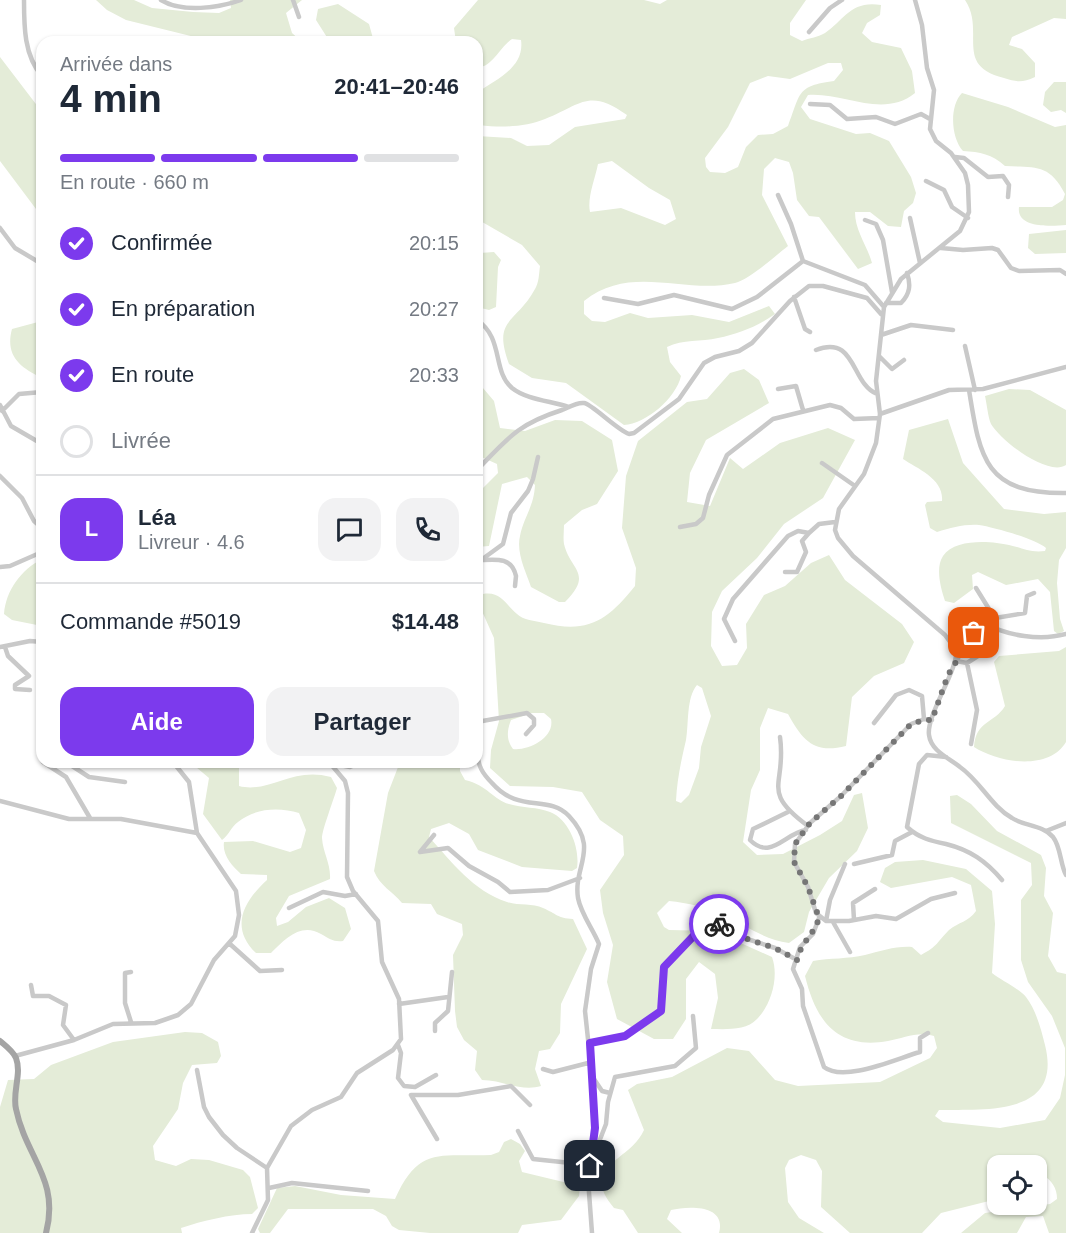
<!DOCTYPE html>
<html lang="fr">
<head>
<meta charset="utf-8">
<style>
  :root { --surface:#fff; --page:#f2f2f3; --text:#1f2937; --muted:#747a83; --line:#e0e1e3; --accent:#7c3aed }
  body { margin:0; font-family:Arial,sans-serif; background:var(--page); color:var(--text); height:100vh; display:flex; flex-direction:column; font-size:22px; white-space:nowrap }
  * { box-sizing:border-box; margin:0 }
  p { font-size:20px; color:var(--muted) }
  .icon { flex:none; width:33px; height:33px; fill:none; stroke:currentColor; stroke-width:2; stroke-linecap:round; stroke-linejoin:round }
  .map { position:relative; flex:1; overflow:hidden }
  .details { position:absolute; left:36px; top:36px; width:447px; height:732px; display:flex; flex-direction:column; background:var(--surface); border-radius:18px; box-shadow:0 2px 4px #0004 }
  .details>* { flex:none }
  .controls { position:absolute; left:987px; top:1155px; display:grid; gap:12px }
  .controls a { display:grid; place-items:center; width:60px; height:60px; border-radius:12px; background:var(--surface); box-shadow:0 2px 4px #0004; font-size:30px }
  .pin { position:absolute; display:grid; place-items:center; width:51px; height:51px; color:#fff; margin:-26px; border-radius:12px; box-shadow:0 3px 9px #0006 }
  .courier { position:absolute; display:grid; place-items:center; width:60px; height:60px; margin:-30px; border:4px solid #7c3aed; border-radius:50%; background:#fff; color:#222; box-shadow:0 2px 8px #0007 }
  .overview em { font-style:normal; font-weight:700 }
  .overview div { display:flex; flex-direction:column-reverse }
  .overview { display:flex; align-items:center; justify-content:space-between; height:102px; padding:0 24px }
  h1 { font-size:39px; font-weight:700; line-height:45px }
  .bar { display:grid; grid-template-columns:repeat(4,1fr); gap:9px 6px; align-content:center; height:72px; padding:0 24px }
  .bar i { height:8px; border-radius:4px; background:var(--line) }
  .bar .active { background:var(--accent) }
  .bar p { grid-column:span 4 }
  .line { display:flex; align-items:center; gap:15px; padding:0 24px; border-top:2px solid var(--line) }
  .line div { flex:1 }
  .round { display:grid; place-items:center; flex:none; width:63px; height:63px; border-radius:18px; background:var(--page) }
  ol { padding:0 24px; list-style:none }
  li { display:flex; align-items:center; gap:18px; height:66px }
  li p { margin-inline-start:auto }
  li .icon { padding:6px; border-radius:50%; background:var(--accent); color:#fff; stroke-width:4 }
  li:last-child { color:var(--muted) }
  li i { width:33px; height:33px; border:3px solid var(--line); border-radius:50% }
  .action { display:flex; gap:12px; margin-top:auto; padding:12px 24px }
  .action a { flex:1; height:69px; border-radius:18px; background:var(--accent); color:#fff; font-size:24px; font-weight:700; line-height:69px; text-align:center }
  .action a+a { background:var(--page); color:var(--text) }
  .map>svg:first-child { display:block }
  .green { fill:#e4ecd8; fill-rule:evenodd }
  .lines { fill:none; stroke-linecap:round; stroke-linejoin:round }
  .minor { stroke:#c9c9c9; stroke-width:4.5 }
  .major { stroke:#a4a4a4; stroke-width:6 }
  .done { stroke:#767676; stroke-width:6; stroke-dasharray:0 10.8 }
  .route { stroke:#7c3aed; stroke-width:8 }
</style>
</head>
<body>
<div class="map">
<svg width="1066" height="1233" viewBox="0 0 1066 1233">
  <rect width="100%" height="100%" fill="#fff"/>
  <!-- green -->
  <path class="green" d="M96,0H134L152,8L193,12L219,13L231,8L230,0H302L286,13L292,33L302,42H215L126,20L107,10Z
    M478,0H644L660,4L667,0H806L790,23V35L802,41C809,38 819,37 825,33C844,20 851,0 881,5L880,15L867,23L862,33L872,42L901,48L912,71L915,93C883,119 843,92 808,95L801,107L810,119L856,134L870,133L889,141L911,177L916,193L913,203L904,211L901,227L888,226L870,212H855C855,231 867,245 872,263L858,269L819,217L809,216L797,200L793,173L789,162L775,158L764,169L762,195L788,246C775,256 750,279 735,283C685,295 631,263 584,301V314L592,321L605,322L630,313L648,318L692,315L729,322L769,306L775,314C758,326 739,334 718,338C701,342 683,339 667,347L670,362L681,376C676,398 646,424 624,425L566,383L532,378L509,364C492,318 516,324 535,289C539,283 539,273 540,266L522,245L477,219V136L511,138L527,146L549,145L575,127L625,119L627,115C589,88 582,104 545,119C526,127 500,128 480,125L477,93C496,79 525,68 521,40L512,39C499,48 491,69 477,67V42H456L454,28ZM828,63H841L843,70L834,81C796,86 801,93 788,126L773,134L758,135L746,147L738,167L725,173L710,172L706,167L705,158L728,127L750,83L768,76L790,79ZM612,161L649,188L670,200L676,219L665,225L621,208L590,212C587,198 595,179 598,164Z
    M965,0H1066V19L1054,18L1012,37L1009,45L1022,49L1035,63V77C1022,83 1017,82 1004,78C953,66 986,31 965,0Z
    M338,4L369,24L374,42H330L316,20L318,9Z
    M0,57L42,112V217L0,161Z
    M1054,82H1066V113L1061,110L1051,112L1043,105L1045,92Z
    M962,93L1008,107L1055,127L1066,125V225C1052,226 1016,229 1019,207H1052L1063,200L1065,194C1049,163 1035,168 1005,166C992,154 980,152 963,151C951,138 949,106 962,93Z
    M1066,230V253L1035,254L1028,248L1029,234Z
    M479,239L483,247L480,253L494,252L501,260L498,267L496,307L489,310L477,307Z
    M42,316V378C19,367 5,355 12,329L38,322Z
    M744,369L759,380L769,403L706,440L690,473L687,502L710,506L730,458L743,469L780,443L828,428L855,440L823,498L784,524L757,558L722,591L712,612L711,646L722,666L737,665L747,648L746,624L764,595L785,586L811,563L829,555L845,580L902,624L914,642L904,663L874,676L852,697L846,746C814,754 803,741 788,714L768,708L760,728V770L751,790L743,842L757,855L783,854L820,835L842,821L854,795L862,793L868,828L857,851L829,878L809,912L804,932L789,943C765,940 746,926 724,915C707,907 688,903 669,901L657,913L664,927L669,930L714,931L772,957C779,976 772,1004 757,1019C746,1031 725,1029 711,1029L718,998L715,974L699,962L686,979V1019L673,1039H654L617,1019L607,982L613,945L603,913L600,890L624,855L623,836L600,820L582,792L553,787L510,786L490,768L491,750L499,721L494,638L481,609L483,594C501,591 505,604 517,614C523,620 535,621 544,623C588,634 608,620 635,586L636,568L622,528L626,476L638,441L687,402L707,399L730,373ZM697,685L702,688L711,716L701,747L699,768L689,795L681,803L676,801C677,780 681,761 686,740C689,724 686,698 697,685ZM532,713H544L551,719C555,738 528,751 513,749C506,740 507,730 511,720Z
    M477,381L494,401L500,428L525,431L555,420L582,421L612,440L618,471L597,504L582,510L564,525C564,531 563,538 564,544C570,570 594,573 565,602H559L531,587C526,572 516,553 520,536C524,516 534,507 535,485L527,477L502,484L489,546L477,547V494L498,473L497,464L477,455Z
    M1009,389L1030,390L1066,410V465C1048,477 1001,441 991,424C988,417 987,405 985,396Z
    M948,419L963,463L1004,509L1044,514L1066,512V548L1059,560L1057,583L1060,619L1064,631L1058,634L1054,631L1050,592L1038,579L1006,585L978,572L972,575L973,589L954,603L945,601C941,589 935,568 943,556C955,538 992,541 1009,545C1023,548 1030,553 1045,551L1046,548C1036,539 993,527 979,525C964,524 951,528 937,532L930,528L925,505L927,502L942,501C944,479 918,469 903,459L909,430Z
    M42,559V626L12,620L4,614C6,590 21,570 42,559Z
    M1066,647V742C1049,771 999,763 974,747C976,720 994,724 1005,706L994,662L999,656L1059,651Z
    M190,762H254L239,768V786C269,794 292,766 331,777L337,788C334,799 322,830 322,838C323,853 331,864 330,879L289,896L276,918L277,926L288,922L306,907L329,898L345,908L351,929L343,941C333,942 330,939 321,934C301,922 285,939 271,953H256C229,927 244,901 267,880V875L241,874C232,866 222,855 224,842L253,841L290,852L301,848L306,830L299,813C279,807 255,808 238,822C231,827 229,835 222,840L203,814L209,778Z
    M400,762H460V771L465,780C487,785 494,800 509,804C522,808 538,807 550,812C570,820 580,849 577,868L572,871L522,867L478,850L469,834L449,823L431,829L429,837C452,862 473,891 507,902C518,906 533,903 543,908C557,914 557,918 573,919L587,949L561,1004L560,1033L550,1049L539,1051L535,1069L541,1086C521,1092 502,1080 482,1080L475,1070L477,1051L464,1040L457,1027L455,1011L453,955L463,935L462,924L437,914L431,904L402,903C392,891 380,886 374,871L388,793Z
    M957,795L971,804L997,831L1041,855L1046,868L1044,896L1053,913L1048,956L1057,972L1066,974V1233H1049L1043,1216L1026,1217L1017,1233H961L985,1213L1050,1204L1057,1199C1057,1188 1052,1181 1042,1174L1037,1175L1036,1166H998L997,1199L941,1213L922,1233H850L821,1207L822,1171L816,1160L801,1155L789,1160L785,1168L788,1202L799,1218L824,1233H719C727,1204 688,1206 671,1210L667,1219L682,1233H638L623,1210L614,1208C578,1165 630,1162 644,1130L628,1090L637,1084L672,1077L727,1048L749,1051L775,1080L798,1086L880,1082L930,1058L937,1048L934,1036C918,1031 904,1038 888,1041C837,1050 816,1021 805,976L813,961C830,958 848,959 865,955C882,951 895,946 912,947L921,955C938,946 937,942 949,930C959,922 968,922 976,911L971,885L952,877L891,888L880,882L885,868L895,862L923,860L966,869L992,891L995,924L992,973C1001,980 1021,990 1026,997C1036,1010 1041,1029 1045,1045C1063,1117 985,1109 939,1110L935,1116L943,1122L1000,1128L1045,1120L1060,1098L1065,1075V1048L1052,1016L1028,982L1021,960V900L1032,885L1031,863L951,823L950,796Z
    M185,1032L202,1033L218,1042L221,1056L217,1063L192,1065L183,1083L178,1109L153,1146L155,1160L176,1166L191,1159L209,1160L243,1170L250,1177L258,1208L252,1214C230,1214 202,1221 181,1228L182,1233H0V1107L8,1080L34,1079L51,1065L113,1042Z
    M511,1139L520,1144L525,1151L519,1161L522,1172L580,1186L579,1196L561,1220L522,1225L518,1233H430L399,1230L392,1226L386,1216L373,1209H288L270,1233H260L258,1229L277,1188L295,1186L341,1195L395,1199C419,1145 440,1157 491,1155L499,1152L504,1142Z"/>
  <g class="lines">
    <!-- minor -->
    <path class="minor" d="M24,0C24,26 24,56 42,76
      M161,0C182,13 219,8 241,0
      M293,0L299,17
      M915,0L922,25L927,68L934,90L930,129L936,141L951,153L965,173L968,185L969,212L960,231L901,279L884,307L876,381L880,414L876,443L864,474L839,509L835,530L838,538L853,556L945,635L956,650C959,669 926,715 929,735C931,751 949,758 960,767C980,781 991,806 1012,818C1024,826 1043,825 1053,837C1061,847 1060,864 1066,875
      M809,32L830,8L842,0
      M810,104L830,105L847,119L876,117L895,124L921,114L930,119
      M955,157L964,158L988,177L1003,176L1009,185L1008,197
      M926,181L944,190L952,207L968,218
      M778,195L791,224L803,261
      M910,218L920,263
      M865,220L876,224L883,240L892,292
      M0,228L15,248L42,264
      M941,248L963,250L992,248L998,250L1011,268L1019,271L1060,270L1066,274
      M794,297L805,329L810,332
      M604,298L638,304L674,295L732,309L757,297L803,261L865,285L884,307
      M886,303H901C910,294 911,285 907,273
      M477,320C504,338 492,371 512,388C527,400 552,401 569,407
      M881,335L911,325L953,330
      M965,346L975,390
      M816,350C856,334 851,384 877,394
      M879,356L892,369L904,360
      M778,389L796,386L803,410
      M969,390C980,459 985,494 1066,493
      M0,405L11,426L42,444
      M2,411L19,394L42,392
      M880,414L949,390L983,389L1066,367
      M822,463L855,486
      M477,470C508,438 518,424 562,410C569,407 577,402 584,403C592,404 616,429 629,434L634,433L679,399L704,363L715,357L739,351L752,343L790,301L809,286H823L867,298L881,314
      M0,476L22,498L34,521L42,528
      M680,527L696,524L703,518L709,495L727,455L773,419L830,405L841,408L854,419L879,418
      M483,560C498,559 512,558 516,576L515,586
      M477,563L503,544L511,513L528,491L533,479L538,457
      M0,567L10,566L42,552
      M785,572H797L806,552L802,541L809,533
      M976,588L994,617
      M984,623C1007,636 1041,641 1066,634
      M735,641L724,619L733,599L788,536L798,531L809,533L819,524L835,522
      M0,647L30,641L42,642
      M5,647L8,656L29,676L15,685V689L30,690
      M958,658L974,633L989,619L1025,613L1027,596L1034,593
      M956,661L967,663L992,647
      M967,663L977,710L971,744
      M932,720L924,719L911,724L841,796L810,823L795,844L794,862L808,887L816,913L826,921H849L876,916L896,919L931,899L955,893
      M477,722L527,713L534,719V725L526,734
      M874,723L896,695L909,690L922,696L924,719
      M780,737C787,786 759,790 808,826
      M477,751C478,766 482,773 492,783C519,814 548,794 569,816C600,849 573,866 578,898C581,914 593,929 599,944L591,969L585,1011L593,1086L595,1128L588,1179L592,1233
      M946,757L927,755L919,764L907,827C919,838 931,841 946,844C970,850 986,861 1002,880
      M43,762L66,777L90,818
      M66,762L89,777L125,782
      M330,763L350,767L361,762
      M0,801L69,819H121L197,833
      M788,812L753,829L750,840C771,861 785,833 806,830
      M1046,831L1066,823
      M434,835L420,852L448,848L469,866L498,882L510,892L548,890L580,878
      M854,864L892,855L895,841L912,832
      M289,908L323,892L345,896L356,894
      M819,918L813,934L800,947L793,969L802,989L803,1006L824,1067C844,1083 898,1058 920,1052V1038L928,1033
      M854,920L853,903L875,889
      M826,921L830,900L845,864
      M833,922L850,952
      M230,944L260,971L282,970
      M31,985L33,996H49L66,1005L63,1025L74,1040
      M399,1004L448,997
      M131,1022L125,1003V973L131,972
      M435,1031V1023L448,1011L452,972
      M590,1043L625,1036L661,1011L664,967L704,925L711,923L724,925L738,936L775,948L797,960
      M398,1045L401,1053L398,1078L404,1086L415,1087L436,1075
      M15,1056L74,1040L113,1024L155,1023L178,1015L191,1004L214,960L235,936L239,915L236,891L197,833L189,782L173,762
      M543,1069L553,1072L592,1062
      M197,1070L204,1107L209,1117L223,1135L237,1148L267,1168
      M594,1079L602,1091L610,1093
      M411,1095H458L511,1086L530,1105
      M411,1095L437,1139
      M518,1131L533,1159L590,1165L606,1124L608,1102L615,1077L675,1066L696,1048L693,1016
      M269,1188L292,1183L368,1191
      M252,1233L268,1200L267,1168L291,1126L312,1110L341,1097L357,1073L393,1050L401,1039L399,999L382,962L378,921L353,891L347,877L348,793L345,781L329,762"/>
    <!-- major -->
    <path class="major" d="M0,1041C6,1046 13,1051 16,1058C22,1074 12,1092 16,1109C26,1158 60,1179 46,1233"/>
  </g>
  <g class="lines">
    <!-- done -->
    <path class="done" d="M719,924L738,936L775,948L797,960C801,942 814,935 819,918L808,887L794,862L795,844L810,823L841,796L911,724L924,720H932L948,675L974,633"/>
    <!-- route -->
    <path class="route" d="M590,1166L595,1128L590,1043L625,1036L661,1011L664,967L704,925L711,922L719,924"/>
  </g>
</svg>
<div class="controls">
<a><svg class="icon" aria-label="locate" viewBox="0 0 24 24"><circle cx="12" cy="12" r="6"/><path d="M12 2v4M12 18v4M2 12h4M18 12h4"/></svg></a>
</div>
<div class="pin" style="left:974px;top:633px;background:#ea580c"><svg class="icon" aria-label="bag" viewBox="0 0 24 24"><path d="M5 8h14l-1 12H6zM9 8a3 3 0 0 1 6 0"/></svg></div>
<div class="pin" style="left:590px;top:1166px;background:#1f2937"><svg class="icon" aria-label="home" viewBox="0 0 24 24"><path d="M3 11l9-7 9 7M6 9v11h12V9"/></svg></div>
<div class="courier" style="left:719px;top:924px"><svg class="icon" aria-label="bike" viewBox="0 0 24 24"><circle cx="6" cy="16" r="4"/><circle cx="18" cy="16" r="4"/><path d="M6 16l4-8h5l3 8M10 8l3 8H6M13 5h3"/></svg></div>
<section class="details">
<div class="overview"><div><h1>4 min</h1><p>Arrivée dans</p></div><em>20:41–20:46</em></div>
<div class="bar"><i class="active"></i><i class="active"></i><i class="active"></i><i></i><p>En route · 660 m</p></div>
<ol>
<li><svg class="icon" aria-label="check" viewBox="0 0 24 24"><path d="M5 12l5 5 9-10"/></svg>Confirmée<p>20:15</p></li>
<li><svg class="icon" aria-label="check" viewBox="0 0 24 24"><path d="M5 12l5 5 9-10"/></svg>En préparation<p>20:27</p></li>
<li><svg class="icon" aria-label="check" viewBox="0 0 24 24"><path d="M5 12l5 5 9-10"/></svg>En route<p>20:33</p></li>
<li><i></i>Livrée</li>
</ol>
<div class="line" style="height:108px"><b class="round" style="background:var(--accent);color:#fff">L</b><div><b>Léa</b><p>Livreur · 4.6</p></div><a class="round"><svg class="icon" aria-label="chat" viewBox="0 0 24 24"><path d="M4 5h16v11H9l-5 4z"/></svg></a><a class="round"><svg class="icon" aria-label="phone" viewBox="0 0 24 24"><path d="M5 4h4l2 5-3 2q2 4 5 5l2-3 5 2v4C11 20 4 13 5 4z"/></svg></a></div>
<div class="line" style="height:78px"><div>Commande #5019</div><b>$14.48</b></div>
<div class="action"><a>Aide</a><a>Partager</a></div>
</section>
</div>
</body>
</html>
